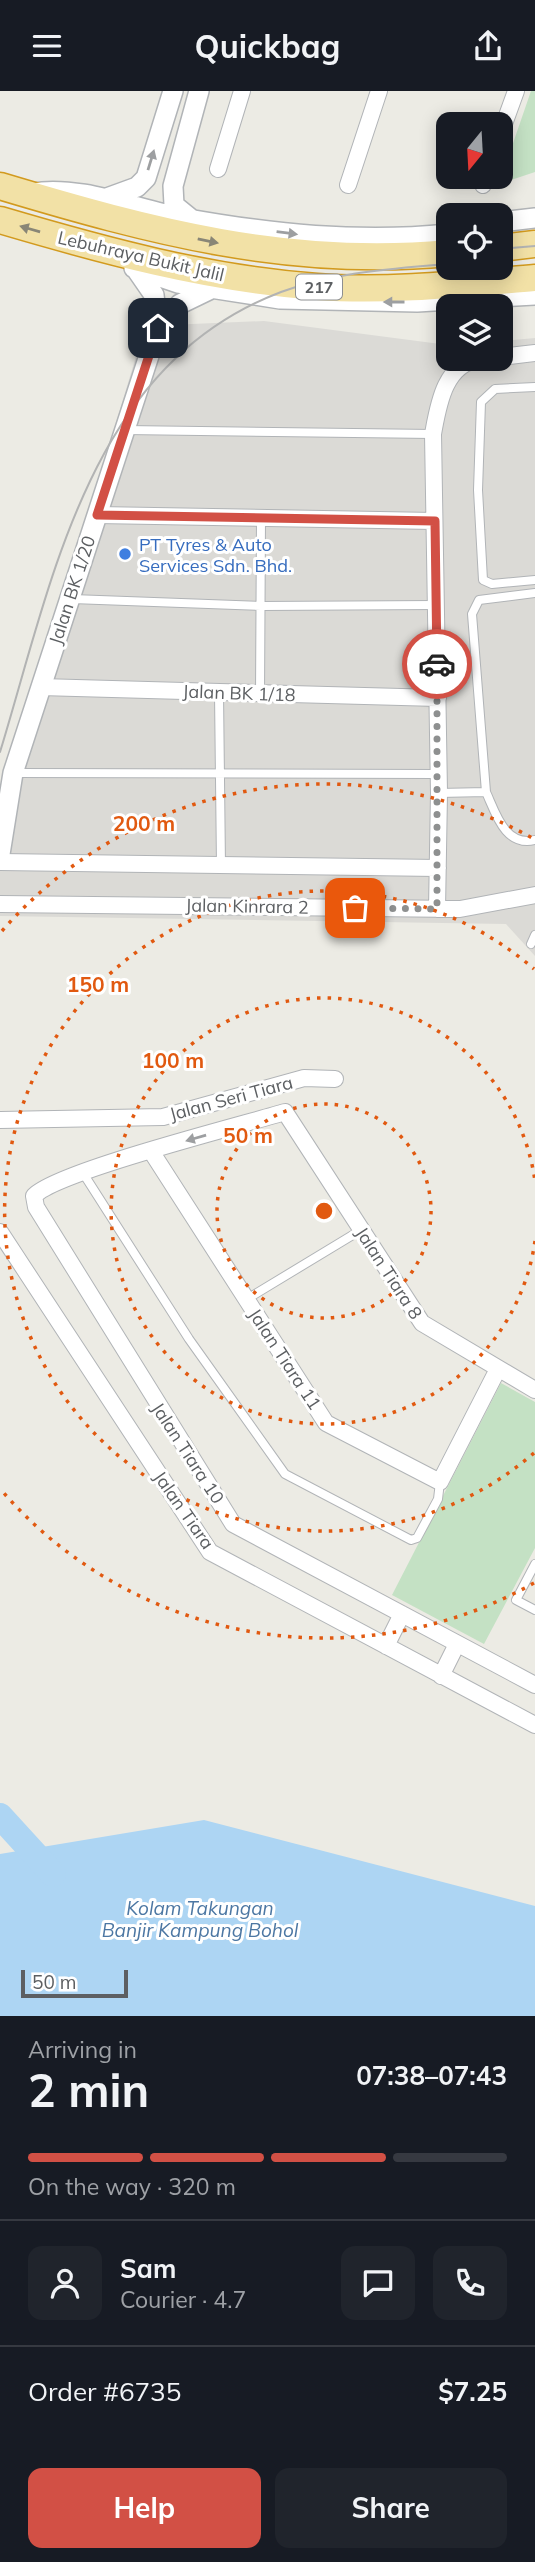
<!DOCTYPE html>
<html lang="en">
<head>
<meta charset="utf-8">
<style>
  :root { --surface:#171b24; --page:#20242c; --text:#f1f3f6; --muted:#9ea1a6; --line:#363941; --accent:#d25045 }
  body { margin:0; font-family:Mulish,sans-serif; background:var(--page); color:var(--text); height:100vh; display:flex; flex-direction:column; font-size:26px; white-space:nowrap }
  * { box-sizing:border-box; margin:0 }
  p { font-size:23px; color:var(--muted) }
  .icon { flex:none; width:38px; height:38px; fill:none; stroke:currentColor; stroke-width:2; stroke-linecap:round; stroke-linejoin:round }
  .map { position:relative; height:1925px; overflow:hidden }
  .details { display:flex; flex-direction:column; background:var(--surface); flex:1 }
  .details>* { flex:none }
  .needle { width:46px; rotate:198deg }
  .fabs { position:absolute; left:436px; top:21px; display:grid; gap:14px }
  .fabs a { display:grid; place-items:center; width:77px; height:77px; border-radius:14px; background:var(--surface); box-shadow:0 4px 18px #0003; font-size:35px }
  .scale { position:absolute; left:21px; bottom:18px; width:107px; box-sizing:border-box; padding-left:7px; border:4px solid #5c5f62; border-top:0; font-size:19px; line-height:24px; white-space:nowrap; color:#5c5f62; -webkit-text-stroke:5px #fff; paint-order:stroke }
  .pin { position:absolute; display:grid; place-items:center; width:60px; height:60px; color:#fff; margin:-30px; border-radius:14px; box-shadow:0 4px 10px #0006 }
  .courier { position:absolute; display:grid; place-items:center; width:70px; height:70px; margin:-35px; border:5px solid #d25045; border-radius:50%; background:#fff; color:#222; box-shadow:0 2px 9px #0007 }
  .overview em { font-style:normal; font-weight:700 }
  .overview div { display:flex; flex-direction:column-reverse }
  .overview { display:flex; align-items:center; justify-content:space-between; height:119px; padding:0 28px }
  h1 { font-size:46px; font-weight:700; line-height:52px }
  .bar { display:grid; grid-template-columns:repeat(4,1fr); gap:10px 7px; align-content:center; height:84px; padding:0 28px }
  .bar i { height:9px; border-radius:5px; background:var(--line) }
  .bar .selected { background:var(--accent) }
  .bar p { grid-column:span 4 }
  .line { display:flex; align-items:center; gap:18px; padding:0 28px; border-top:2px solid var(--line) }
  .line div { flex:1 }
  .round { display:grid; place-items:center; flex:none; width:74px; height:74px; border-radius:14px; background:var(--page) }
  .primary-button { display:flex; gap:14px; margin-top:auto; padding:14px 28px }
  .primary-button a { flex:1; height:80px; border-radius:14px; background:var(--accent); color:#fff; font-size:28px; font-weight:700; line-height:80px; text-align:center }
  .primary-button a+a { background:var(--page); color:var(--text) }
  header { display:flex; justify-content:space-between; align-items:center; height:91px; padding:0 28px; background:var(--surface); font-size:32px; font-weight:700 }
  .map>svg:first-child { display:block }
  .industrial { fill:#dbdad6 }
  .green { fill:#c4e1c4 }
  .water { fill:#add5f3 }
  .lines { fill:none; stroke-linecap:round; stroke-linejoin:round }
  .river { stroke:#add5f3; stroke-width:26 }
  .service-casing { stroke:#b1b4b7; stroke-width:10 }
  .minor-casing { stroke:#b1b4b7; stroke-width:18 }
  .tertiary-casing { stroke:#b1b4b7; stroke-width:22 }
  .trunk-casing { stroke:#d29a1e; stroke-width:29 }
  .service { stroke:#fff; stroke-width:8 }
  .minor { stroke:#fff; stroke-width:16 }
  .tertiary { stroke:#fff; stroke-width:19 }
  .trunk { stroke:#f2e1a6; stroke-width:26 }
  .tram { stroke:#b2b3b3; stroke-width:2 }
  .oneway { fill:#9d9fa1 }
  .oneway2 { fill:#898676 }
  .done { stroke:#8e9090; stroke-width:7; stroke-dasharray:0 12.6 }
  .route { stroke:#d25045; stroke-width:9 }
  .ring { fill:none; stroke:#e15910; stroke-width:3.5; stroke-dasharray:3.5 7 }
  .shop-dot { fill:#3f7fe0; stroke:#fff; stroke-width:2.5 }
  .labels { text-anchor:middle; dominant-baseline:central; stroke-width:6; stroke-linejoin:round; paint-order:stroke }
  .shield { fill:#fff; stroke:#8d8f91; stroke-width:2 }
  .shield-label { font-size:16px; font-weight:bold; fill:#5c5f62 }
  .street-label { font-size:18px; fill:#5c5f62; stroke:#fff }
  .shop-label { font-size:18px; fill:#366cbe; stroke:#fff; text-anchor:start }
  .water-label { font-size:19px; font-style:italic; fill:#4c77a3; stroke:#fff }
  .centre { fill:#e15910; stroke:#fff; stroke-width:3.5 }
  .ring-label { font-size:21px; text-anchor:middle; font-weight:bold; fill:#e15910; stroke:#fff; stroke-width:6; stroke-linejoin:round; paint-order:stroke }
</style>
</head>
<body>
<header><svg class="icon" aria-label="menu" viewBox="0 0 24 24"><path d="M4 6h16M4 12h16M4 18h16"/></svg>Quickbag<svg class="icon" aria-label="share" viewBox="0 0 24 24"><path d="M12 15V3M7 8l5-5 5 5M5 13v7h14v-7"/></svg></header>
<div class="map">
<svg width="535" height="1925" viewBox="0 0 535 1925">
  <rect width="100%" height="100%" fill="#ecebe4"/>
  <!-- industrial -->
  <path class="industrial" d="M264,230L448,254V268H500L501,250L535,247V865L506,833L0,825V720L145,235Z"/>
  <!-- green -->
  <path class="green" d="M531,0H535V81L499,93Z
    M501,1292L535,1311V1457L484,1553L392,1504Z"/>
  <!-- water -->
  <path class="water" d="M204,1729L535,1815V1925H0V1763Z"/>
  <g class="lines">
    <!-- river -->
    <path class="river" d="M0,1725L53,1783"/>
    <!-- service casing -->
    <g class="service-casing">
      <path id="service" d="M535,296L495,298L481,311L478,399L483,489L492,493L535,489
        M125,339L433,343
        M72,508L261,515L436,514
        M219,602L221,775
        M260,603L261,428
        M14,682L438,683
        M486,701L472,523L479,509L535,502
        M439,702L486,701C496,723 505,756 535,749
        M531,853L535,844
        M83,1082L189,1248L285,1383L411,1449L417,1447L438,1408L440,1391
        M247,1208L361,1139
        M535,1473L516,1509L535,1519"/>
    </g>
    <!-- minor casing -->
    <g class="minor-casing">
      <path id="minor" d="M500,44L516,0
        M218,78L242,0
        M348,94L379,0
        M483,94L486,86
        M500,266L535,262
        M97,424L434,430
        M40,596L438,607
        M0,771L438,777
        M0,813L460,818L535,804
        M437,818L439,702L433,343C438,316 444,272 480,268
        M0,1029L163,1026L304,987L335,988
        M151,1060L326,1332L440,1391L498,1278
        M0,1141L210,1461L535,1634
        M535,1299L422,1232L285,1021C242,1034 55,1081 34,1105L36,1116L233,1433L535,1594
        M386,1555L402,1523
        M441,1585L457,1553"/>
    </g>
    <!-- tertiary casing -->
    <g class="tertiary-casing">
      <path id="tertiary" d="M32,102C82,94 134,118 183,127C271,143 359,152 448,143
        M104,108L137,96L146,87L173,0
        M190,127L174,114L173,95L199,0
        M500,131L535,127
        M134,177L178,192L280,208L417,211L535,204
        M158,237L180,213L213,197
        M0,763L13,682L158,237L154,204L136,178"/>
    </g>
    <!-- trunk casing -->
    <g class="trunk-casing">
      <path id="trunk" d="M0,95C150,140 289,177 448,162
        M0,129C105,160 208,188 317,196C389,201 463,193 535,187
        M500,157L535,153"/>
    </g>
    <!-- service -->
    <use href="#service" class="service"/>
    <!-- minor -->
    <use href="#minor" class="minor"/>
    <!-- tertiary -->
    <use href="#tertiary" class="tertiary"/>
    <!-- trunk -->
    <use href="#trunk" class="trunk"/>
    <!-- tram -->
    <path class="tram" d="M500,158L535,155
      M0,661C53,488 89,274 281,201C334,181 392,178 448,173"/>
  </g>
  <!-- one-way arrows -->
  <defs><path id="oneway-solid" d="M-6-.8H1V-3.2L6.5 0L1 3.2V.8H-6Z" transform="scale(1.75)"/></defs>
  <g class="oneway">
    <use href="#oneway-solid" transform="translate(151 69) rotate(-73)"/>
    <use href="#oneway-solid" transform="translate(287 142) rotate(7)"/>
    <use href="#oneway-solid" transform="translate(394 211) rotate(-180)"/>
    <use href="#oneway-solid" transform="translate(196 1047) rotate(164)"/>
  </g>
  <g class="oneway2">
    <use href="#oneway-solid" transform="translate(30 138) rotate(-164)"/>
    <use href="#oneway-solid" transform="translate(208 150) rotate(12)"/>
  </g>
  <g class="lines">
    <!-- done -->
    <path class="done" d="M355,817L437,818V573"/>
    <!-- route -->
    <path class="route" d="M158,237L97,424L435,430L437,573"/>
  </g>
  <!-- distance rings -->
  <g class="ring">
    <circle cx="324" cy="1120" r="107"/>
    <path d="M535 1150A213 213 0 1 1 535 1090"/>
    <path d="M534 1362A320 320 0 1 1 534 878"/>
    <path d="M534 1492A427 427 0 0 1 2 1400M2 840A427 427 0 0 1 534 748"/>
  </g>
  <!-- markers -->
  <circle class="shop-dot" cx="125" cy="463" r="7"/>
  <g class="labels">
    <!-- shield labels -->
    <rect class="shield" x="296" y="183.5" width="46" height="25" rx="5"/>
    <g class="shield-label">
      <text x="319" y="196">217</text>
    </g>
    <!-- street labels -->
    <g class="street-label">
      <text transform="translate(141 165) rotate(13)">Lebuhraya Bukit Jalil</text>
      <text transform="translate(72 499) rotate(-72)">Jalan BK 1/20</text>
      <text transform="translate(239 602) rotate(2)">Jalan BK 1/18</text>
      <text transform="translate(247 815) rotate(1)">Jalan Kinrara 2</text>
      <text transform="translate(231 1007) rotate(-15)">Jalan Seri Tiara</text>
      <text transform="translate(389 1182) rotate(57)">Jalan Tiara 8</text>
      <text transform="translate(285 1268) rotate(57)">Jalan Tiara 11</text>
      <text transform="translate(188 1362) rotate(57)">Jalan Tiara 10</text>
      <text transform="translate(184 1419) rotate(55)">Jalan Tiara</text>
    </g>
    <!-- shop labels -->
    <g class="shop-label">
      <text x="139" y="453">PT Tyres &amp; Auto<tspan x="139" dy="21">Services Sdn. Bhd.</tspan></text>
    </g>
    <!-- water labels -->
    <g class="water-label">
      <text x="200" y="1817">Kolam Takungan<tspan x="200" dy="22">Banjir Kampung Bohol</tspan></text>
    </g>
  </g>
  <circle cx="324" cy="1120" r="10" class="centre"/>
  <g class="ring-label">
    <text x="144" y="740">200 m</text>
    <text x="98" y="901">150 m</text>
    <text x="173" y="977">100 m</text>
    <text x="248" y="1052">50 m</text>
  </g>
</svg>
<div class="fabs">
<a><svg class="needle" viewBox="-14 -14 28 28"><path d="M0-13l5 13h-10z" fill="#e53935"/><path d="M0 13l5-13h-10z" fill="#9ea1a6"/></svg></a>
<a><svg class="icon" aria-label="locate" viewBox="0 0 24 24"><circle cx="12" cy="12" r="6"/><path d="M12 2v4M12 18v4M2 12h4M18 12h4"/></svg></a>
<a><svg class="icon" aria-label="layers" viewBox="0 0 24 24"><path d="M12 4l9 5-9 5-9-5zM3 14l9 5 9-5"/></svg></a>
</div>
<div class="scale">50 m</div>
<div class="pin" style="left:355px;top:817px;background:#ea580c"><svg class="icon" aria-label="bag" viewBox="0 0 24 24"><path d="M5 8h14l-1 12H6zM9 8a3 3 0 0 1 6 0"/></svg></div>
<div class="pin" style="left:158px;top:237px;background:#1f2937"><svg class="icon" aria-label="home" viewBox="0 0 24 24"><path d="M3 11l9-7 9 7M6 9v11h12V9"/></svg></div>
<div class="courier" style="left:437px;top:573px"><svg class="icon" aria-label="car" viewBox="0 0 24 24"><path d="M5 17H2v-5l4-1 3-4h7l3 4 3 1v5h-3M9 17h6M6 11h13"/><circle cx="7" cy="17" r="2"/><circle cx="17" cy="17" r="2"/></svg></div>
</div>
<section class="details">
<div class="overview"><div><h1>2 min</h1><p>Arriving in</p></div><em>07:38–07:43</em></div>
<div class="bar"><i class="selected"></i><i class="selected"></i><i class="selected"></i><i></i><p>On the way · 320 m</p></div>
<div class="line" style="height:126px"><a class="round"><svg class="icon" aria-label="person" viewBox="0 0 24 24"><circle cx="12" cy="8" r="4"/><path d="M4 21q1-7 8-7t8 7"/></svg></a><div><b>Sam</b><p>Courier · 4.7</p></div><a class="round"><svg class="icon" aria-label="chat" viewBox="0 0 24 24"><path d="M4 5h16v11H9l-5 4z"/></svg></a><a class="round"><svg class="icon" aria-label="phone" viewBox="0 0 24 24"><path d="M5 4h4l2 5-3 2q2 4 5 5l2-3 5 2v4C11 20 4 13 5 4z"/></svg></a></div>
<div class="line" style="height:91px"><div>Order #6735</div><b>$7.25</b></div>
<div class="primary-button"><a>Help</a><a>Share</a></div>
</section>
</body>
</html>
